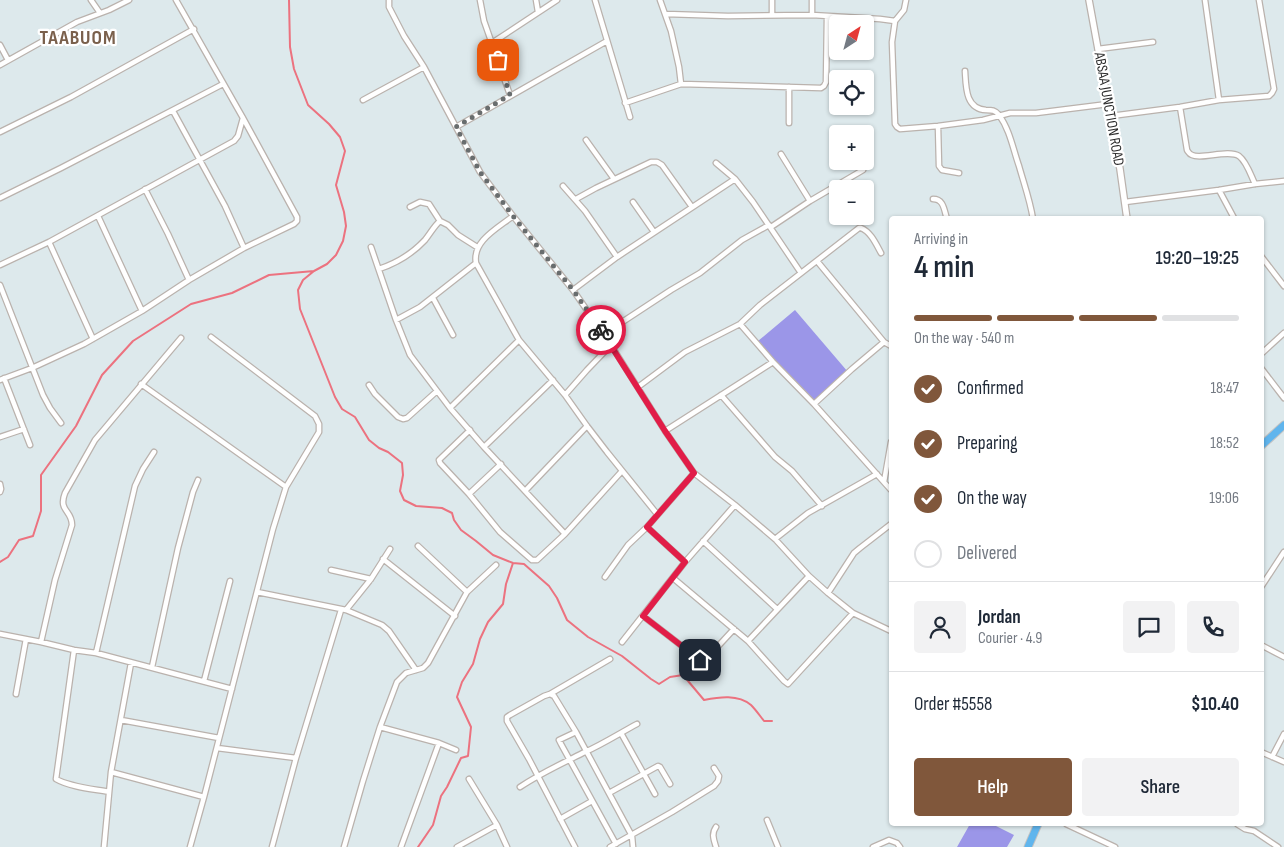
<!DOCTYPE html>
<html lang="en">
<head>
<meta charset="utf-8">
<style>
  :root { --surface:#fff; --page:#f2f2f3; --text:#1f2937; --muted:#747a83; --line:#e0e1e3; --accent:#80573b }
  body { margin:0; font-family:"Sofia Sans Condensed",sans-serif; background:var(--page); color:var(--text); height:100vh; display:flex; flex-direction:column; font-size:19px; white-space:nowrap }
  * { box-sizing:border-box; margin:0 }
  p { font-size:16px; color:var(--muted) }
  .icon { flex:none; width:28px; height:28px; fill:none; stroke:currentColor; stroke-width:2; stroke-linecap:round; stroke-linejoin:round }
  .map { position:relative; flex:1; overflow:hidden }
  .panel { position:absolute; left:889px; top:216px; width:375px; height:610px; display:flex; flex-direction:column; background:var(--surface); border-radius:5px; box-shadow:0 1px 4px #0004 }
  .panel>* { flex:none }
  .needle { width:32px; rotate:36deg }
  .fabs { position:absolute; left:829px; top:15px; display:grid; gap:10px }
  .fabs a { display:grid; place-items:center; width:45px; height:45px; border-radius:5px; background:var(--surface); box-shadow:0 1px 4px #0004; font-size:25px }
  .pin { position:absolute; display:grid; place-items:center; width:42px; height:42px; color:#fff; margin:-21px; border-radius:10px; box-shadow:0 2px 8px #0006 }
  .courier { position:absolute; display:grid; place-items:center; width:50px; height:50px; margin:-25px; border:4px solid #e11d48; border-radius:50%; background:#fff; color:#222; box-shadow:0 1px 6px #0007 }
  .headline em { font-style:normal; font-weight:600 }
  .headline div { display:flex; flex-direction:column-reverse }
  .headline { display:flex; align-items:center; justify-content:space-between; height:85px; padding:0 25px }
  h1 { font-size:32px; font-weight:600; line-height:38px }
  .bar { display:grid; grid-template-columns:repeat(4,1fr); gap:8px 5px; align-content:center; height:60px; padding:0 25px }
  .bar i { height:6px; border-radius:4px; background:var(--line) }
  .bar .on { background:var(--accent) }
  .bar p { grid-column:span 4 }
  .line { display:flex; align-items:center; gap:12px; padding:0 25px; border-top:1px solid var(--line) }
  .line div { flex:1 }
  .round { display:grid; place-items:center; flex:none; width:52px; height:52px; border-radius:5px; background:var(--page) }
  ol { padding:0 25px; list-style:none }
  li { display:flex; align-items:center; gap:15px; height:55px }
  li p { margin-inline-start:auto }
  li .icon { padding:5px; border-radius:50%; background:var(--accent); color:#fff; stroke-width:4 }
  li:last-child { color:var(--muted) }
  li i { width:28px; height:28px; border:2px solid var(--line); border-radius:50% }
  .action { display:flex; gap:10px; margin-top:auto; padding:10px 25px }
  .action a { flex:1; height:58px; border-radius:5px; background:var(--accent); color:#fff; font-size:20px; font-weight:600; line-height:58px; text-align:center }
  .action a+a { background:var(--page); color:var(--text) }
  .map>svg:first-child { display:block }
  .pitch { fill:#9b96e8 }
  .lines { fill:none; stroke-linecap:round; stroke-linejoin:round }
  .stream { stroke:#ec727f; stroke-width:2 }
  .minor-casing { stroke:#bab2ad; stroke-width:7 }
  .tertiary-casing { stroke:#bab2ad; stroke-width:8 }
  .primary-casing { stroke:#c3c3c3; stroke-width:9 }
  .minor { stroke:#fff; stroke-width:4.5 }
  .tertiary { stroke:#fff; stroke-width:5.5 }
  .primary { stroke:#60b5ed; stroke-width:7 }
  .done { stroke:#696d6e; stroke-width:5; stroke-dasharray:0 9 }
  .route { stroke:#e11d48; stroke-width:6 }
  .labels { text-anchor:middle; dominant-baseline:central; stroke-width:4.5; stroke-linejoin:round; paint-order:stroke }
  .street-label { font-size:15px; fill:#2a2a2a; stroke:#fff }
  .district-label { font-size:20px; font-weight:bold; letter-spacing:1px; fill:#7a604c; stroke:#fff }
</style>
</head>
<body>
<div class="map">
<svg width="1284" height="847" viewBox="0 0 1284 847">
  <rect width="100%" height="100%" fill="#dde9ec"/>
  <!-- pitch -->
  <path class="pitch" d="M795,310L848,372L811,403L758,341Z
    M970,824H992L1014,835L1007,847H957Z"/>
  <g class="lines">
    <!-- stream -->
    <path class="stream" d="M289,0L290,47L294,69L308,105L329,124L340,137L345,151L336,185L344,212L346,226L343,241L336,255L327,264L314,271L303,280L298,290L300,309L335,397L342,409L355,417L369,440L379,448L388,452L402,463L403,475L400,491L404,500L416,506L442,508L452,513L454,520L461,530L476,541L493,555L513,563L524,564L549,586L557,598L567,620L588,637L622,656L651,679L659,684L670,677L683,675L704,700C719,697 738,694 751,705C756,710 760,716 764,721H772
      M0,562L8,557L19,540L33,536L41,511V475L76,426L102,375L133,341L191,304L232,293L269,275L314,271
      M418,847L433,825L441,796L447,787L461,758L468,756L471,727L457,697L462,682L473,664L480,639L488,622L503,604L506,584L513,563"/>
    <!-- minor casing -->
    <g class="minor-casing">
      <path id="minor" d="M91,0L100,13
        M389,0V7L404,36L424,67L480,172L513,216L573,290L611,345L665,431L694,473L735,505L775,539L809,576L828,593L853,613L891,631
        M480,0L484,21L510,95
        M536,0L538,12
        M595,0L630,117
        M660,0L671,31L679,67L681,84
        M812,0V15
        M906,0L904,10L895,21L892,42L895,124L897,127L900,129L938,126L983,120L1010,113H1036L1108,104
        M1205,0L1219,100
        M666,14L728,16L812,15L880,19L895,21
        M772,15V0
        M492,43L557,0
        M0,45L8,60
        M1098,49L1153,42
        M0,65L77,22L109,10L129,0
        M965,71C966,86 965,109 986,110C992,110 995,110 999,115C1010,130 1013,149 1019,166C1024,184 1030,200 1033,219
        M789,87V123
        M363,100L424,67
        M625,103L681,84L821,88L824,86L826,82L827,16
        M1180,107L1187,150C1189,153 1189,154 1192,155C1201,160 1228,149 1239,156C1247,162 1251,176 1255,184
        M173,111L225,206L244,248
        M1111,116L1180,107L1219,100L1269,96L1272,93L1274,89L1259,0
        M938,126L939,166L942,170L959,173
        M456,127L607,41
        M0,132L71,97L194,29
        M586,140L614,179
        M781,154L810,201
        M716,163L735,179L753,202L801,273
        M563,186L585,211L617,257
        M145,189L168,234L189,280
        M1219,190L1234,218L1232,219
        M0,198L61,168L223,84
        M576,199L596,188L651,162H657L662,165L692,207
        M933,199C944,199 944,210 947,219
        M633,202L654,232
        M1125,202L1219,190L1255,184L1284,181
        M410,207L420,202L429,204L440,221
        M98,216L142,311
        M513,216C498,228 472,241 476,263L519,340L565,395L587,426L607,452L657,514
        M771,227L810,201L863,170
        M49,242L93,339
        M371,247L396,320L410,355L450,408L484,447L565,534
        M1261,256L1284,286
        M817,261L884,342L891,346
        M0,265L49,242L234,141L238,136L243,118
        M379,269C397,263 412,254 425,240C430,234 434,226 440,221L448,225L458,235L477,247
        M0,285L43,395L50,408L61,423
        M573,290L617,257L735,179
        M433,298L453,335
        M396,320L420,307L476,263
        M740,324L773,362L814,404L891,490
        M604,334L671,290L700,273L742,240L769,225
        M1261,354L1284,333
        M1261,368L1284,398
        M4,378L30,445
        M0,380L32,368L84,344L142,311L189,280L244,248L294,224L297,221V217L243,118L176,0
        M141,384L286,487
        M369,385L375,394L398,417L403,419L407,418L437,391
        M638,387L685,352L740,324L760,305L859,228H861C871,232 876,244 881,253
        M565,395L587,370L611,345
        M721,395L775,457L792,471L822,506
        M814,404L852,369L884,342
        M450,408L519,340
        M470,430L441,458L439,460L440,463L469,494L500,532L532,560H537L565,534L622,471
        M665,431L773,362
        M0,437L24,429
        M484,447L553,380
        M884,482L891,442
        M0,484L1,489L0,492
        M525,491L587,426
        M469,494L501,464
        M647,527L685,562
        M775,539L808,513L877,474
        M703,541L777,609
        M383,559L455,616
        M331,570L371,579
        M605,577L628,545L647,527L694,473
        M673,578L748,641L784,681L788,684L853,613
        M1261,587L1284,552
        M257,592L346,610L382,625L389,631L416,670
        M467,592L496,565
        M828,593L854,553L860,548L891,524
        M346,610L371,579L390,549
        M643,616L700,660L704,659L709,656L734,629
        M0,634L41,642L74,650L96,653L232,689
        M748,641L809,576
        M41,642L55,580L72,525C72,510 58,511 65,493L95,440L181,338
        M622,642L685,562L735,505
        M1261,645L1284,657
        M74,650L56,779C70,787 93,789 109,792
        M96,653L135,486L143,469L154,452
        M152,667L178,548L193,492L198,480
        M204,681L230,581
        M16,694L26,639
        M550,694L610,659
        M121,720L219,738
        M380,727L439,743L456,750
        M576,732L559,740L561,744L616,844
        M621,733L655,794
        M217,748L296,758
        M1261,752L1284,762
        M1272,757L1284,734
        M111,772L204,797
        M469,779L497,825L507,847
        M520,787C541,773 563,763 585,752C603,744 620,733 637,724
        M609,793L658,766L660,767L670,784
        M560,819L592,801
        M767,820L778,847
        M1066,824L1115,847
        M1237,824L1245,829L1254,831L1278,847
        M716,827C711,834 714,840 716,847
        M104,847L111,772L131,663
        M190,847L204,797L273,529L286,487L319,432V424L315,416L211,337
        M272,847L296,758L341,610
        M344,847L363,781L380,727L397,682L406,673L423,668L428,663L467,592L418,546
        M401,847L439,743
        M457,847L497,825
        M575,847L529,759L507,721V717L510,715L544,696L550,694L554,696L576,732L632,836L633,847
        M610,847L672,812L714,786L718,781L719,776L714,768
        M873,847L889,840L897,843L900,847"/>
    </g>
    <!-- tertiary casing -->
    <g class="tertiary-casing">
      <path id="tertiary" d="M1089,0L1120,169L1127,219"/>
    </g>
    <!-- primary casing -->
    <g class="primary-casing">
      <path id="primary" d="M1261,446L1284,425
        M1028,847L1038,824"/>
    </g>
    <!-- minor -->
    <use href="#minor" class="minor"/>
    <!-- tertiary -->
    <use href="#tertiary" class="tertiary"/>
    <!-- primary -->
    <use href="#primary" class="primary"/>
  </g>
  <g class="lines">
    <!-- done -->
    <path class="done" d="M498,60L510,95L456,127L480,172L513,216L573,290L601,330"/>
    <!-- route -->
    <path class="route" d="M601,330L665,431L694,473L647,527L685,562L643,616L700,660"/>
  </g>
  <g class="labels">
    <!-- street labels -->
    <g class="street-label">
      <text transform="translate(1109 109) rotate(80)">ABSAA JUNCTION ROAD</text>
    </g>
    <!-- district labels -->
    <g class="district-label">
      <text x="78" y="38">TAABUOM</text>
    </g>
  </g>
</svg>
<div class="fabs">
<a><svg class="needle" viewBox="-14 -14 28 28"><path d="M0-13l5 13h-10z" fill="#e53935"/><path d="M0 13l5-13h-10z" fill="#747a83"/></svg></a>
<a><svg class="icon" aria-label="locate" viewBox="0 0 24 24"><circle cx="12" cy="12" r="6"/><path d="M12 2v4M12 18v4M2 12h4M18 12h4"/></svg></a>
<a>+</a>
<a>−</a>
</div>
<div class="pin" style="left:498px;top:60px;background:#ea580c"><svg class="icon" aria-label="bag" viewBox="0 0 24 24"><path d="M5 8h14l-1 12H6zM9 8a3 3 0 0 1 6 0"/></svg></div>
<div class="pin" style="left:700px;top:660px;background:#1f2937"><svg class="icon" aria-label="home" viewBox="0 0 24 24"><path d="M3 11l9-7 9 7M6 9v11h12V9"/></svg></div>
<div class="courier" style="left:601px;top:330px"><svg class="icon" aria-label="bike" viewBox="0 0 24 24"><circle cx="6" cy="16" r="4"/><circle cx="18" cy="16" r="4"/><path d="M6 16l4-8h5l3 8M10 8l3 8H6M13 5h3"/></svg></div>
<section class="panel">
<div class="headline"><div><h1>4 min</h1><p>Arriving in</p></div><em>19:20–19:25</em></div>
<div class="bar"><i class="on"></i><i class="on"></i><i class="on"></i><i></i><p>On the way · 540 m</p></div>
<ol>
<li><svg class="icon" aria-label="check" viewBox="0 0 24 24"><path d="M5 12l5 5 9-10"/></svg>Confirmed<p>18:47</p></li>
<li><svg class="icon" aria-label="check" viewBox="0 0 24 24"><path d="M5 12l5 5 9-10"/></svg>Preparing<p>18:52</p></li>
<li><svg class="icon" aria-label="check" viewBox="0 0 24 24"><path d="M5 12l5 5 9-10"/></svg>On the way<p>19:06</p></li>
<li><i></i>Delivered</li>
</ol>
<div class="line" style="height:90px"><a class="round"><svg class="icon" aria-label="person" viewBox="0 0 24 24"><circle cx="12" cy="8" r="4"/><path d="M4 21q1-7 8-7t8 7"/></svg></a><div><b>Jordan</b><p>Courier · 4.9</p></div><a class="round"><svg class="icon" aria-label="chat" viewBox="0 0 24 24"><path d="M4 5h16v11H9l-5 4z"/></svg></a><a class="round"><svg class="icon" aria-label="phone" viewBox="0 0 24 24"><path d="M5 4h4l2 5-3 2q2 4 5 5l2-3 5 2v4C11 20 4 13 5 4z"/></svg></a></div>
<div class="line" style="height:65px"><div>Order #5558</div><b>$10.40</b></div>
<div class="action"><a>Help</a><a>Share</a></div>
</section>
</div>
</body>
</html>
